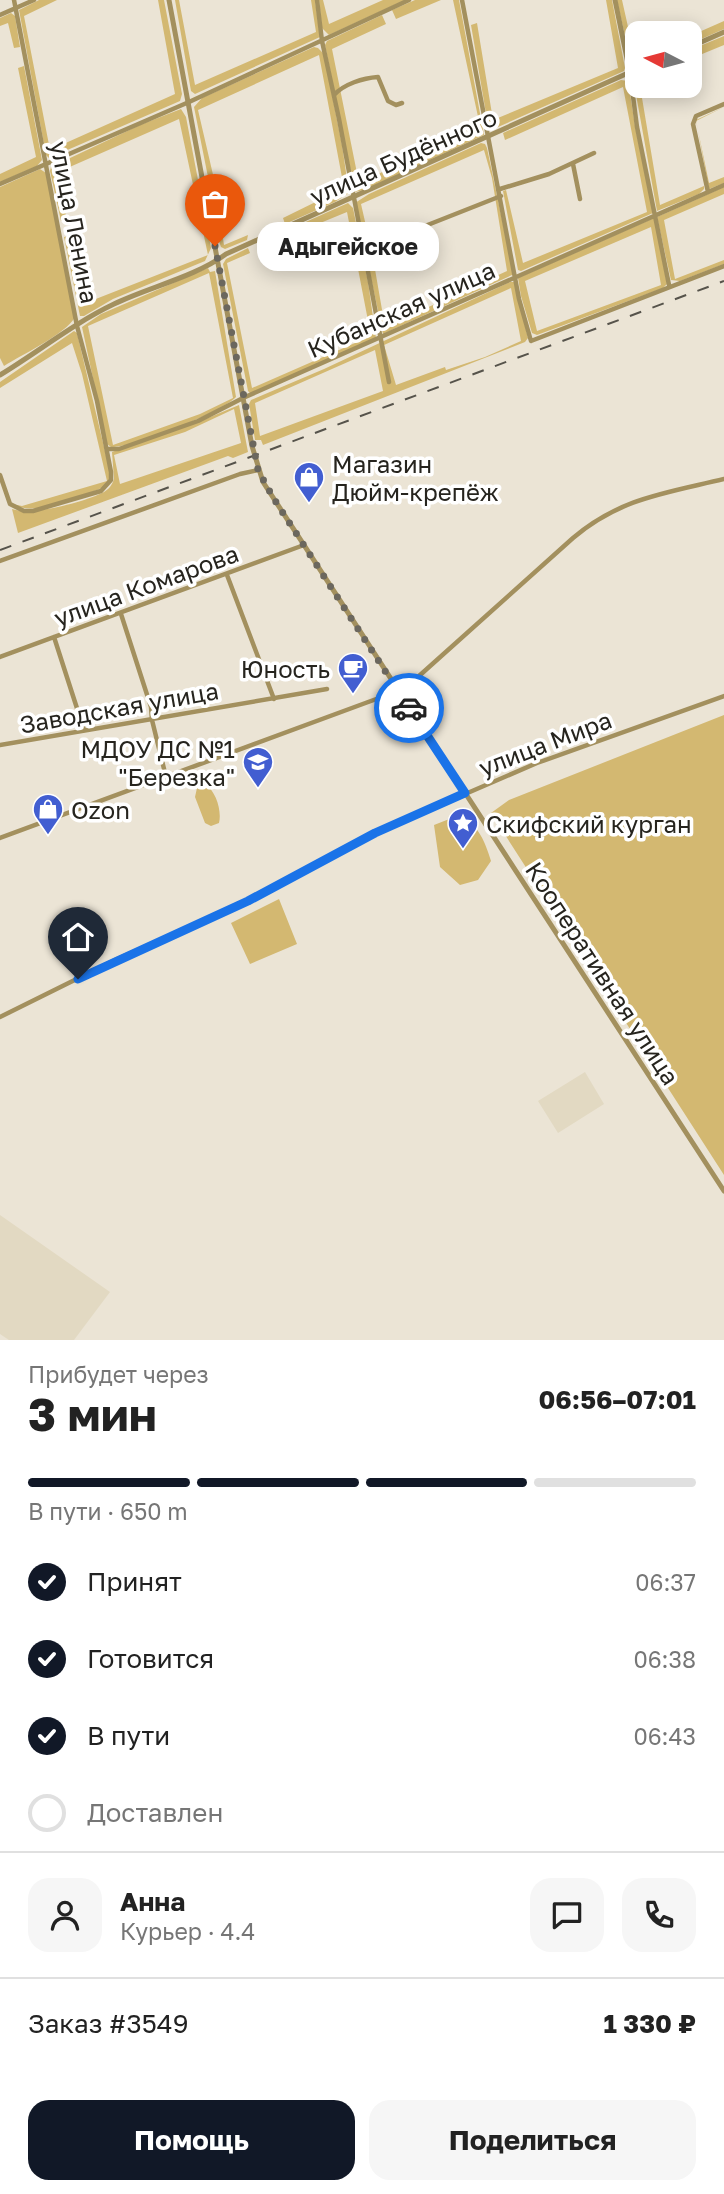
<!DOCTYPE html>
<html lang="ru">
<head>
<meta charset="utf-8">
<style>
  :root { --surface:#fff; --page:#f6f6f6; --text:#222; --muted:#767676; --line:#e0e0e0; --accent:#111827 }
  body { margin:0; font-family:"Golos Text",sans-serif; background:var(--page); color:var(--text); height:100vh; display:flex; flex-direction:column; font-size:26px; white-space:nowrap }
  * { box-sizing:border-box; margin:0 }
  p { font-size:23px; color:var(--muted) }
  .icon { flex:none; width:38px; height:38px; fill:none; stroke:currentColor; stroke-width:2; stroke-linecap:round; stroke-linejoin:round }
  .map { position:relative; height:1340px; overflow:hidden }
  .drawer { display:flex; flex-direction:column; background:var(--surface); flex:1 }
  .drawer>* { flex:none }
  .needle { width:46px; rotate:276deg }
  .controls { position:absolute; left:625px; top:21px; display:grid; gap:14px }
  .controls a { display:grid; place-items:center; width:77px; height:77px; border-radius:14px; background:var(--surface); box-shadow:0 4px 18px #0003; font-size:35px }
  .pin { position:absolute; display:grid; place-items:center; width:60px; height:60px; color:#fff; margin:-72px -30px; border-radius:50% 50% 50% 0; rotate:-45deg; box-shadow:0 0 7px #0007 }
  .pin .icon { rotate:45deg }
  .courier { position:absolute; display:grid; place-items:center; width:70px; height:70px; margin:-35px; border:5px solid #1a73e8; border-radius:50%; background:#fff; color:#222; box-shadow:0 2px 9px #0007 }
  .bubble { position:absolute; height:49px; border-radius:21px; background:var(--surface); box-shadow:0 4px 18px #0003; font-size:23px; font-weight:700; line-height:49px; text-align:center }
  .headline em { font-style:normal; font-weight:700 }
  .headline div { display:flex; flex-direction:column-reverse }
  .headline { display:flex; align-items:center; justify-content:space-between; height:119px; padding:0 28px }
  h1 { font-size:46px; font-weight:700; line-height:52px }
  .bar { display:grid; grid-template-columns:repeat(4,1fr); gap:10px 7px; align-content:center; height:84px; padding:0 28px }
  .bar i { height:9px; border-radius:5px; background:var(--line) }
  .bar .on { background:var(--accent) }
  .bar p { grid-column:span 4 }
  .line { display:flex; align-items:center; gap:18px; padding:0 28px; border-top:2px solid var(--line) }
  .line div { flex:1 }
  .round { display:grid; place-items:center; flex:none; width:74px; height:74px; border-radius:21px; background:var(--page) }
  ol { padding:0 28px; list-style:none }
  li { display:flex; align-items:center; gap:21px; height:77px }
  li p { margin-inline-start:auto }
  li .icon { padding:7px; border-radius:50%; background:var(--accent); color:#fff; stroke-width:4 }
  li:last-child { color:var(--muted) }
  li i { width:38px; height:38px; border:4px solid var(--line); border-radius:50% }
  .primary-button { display:flex; gap:14px; margin-top:auto; padding:14px 28px }
  .primary-button a { flex:1; height:80px; border-radius:21px; background:var(--accent); color:#fff; font-size:28px; font-weight:700; line-height:80px; text-align:center }
  .primary-button a+a { background:var(--page); color:var(--text) }
  .map>svg:first-child { display:block }
  .built { fill:#e2d9c2 }
  .green { fill:#d3b871; fill-rule:evenodd }
  .lines { fill:none; stroke-linecap:round; stroke-linejoin:round }
  .minor { stroke:#a3905e; stroke-width:4.5 }
  .tertiary { stroke:#a3905e; stroke-width:5 }
  .rail { stroke:#56534b; stroke-width:2; stroke-dasharray:12 12; stroke-linecap:butt }
  .done { stroke:#6b675e; stroke-width:7; stroke-dasharray:0 12.6 }
  .route { stroke:#1a73e8; stroke-width:9 }
  .labels { text-anchor:middle; dominant-baseline:central; stroke-width:7; stroke-linejoin:round; paint-order:stroke }
  .street-label { font-size:24px; fill:#26241e; stroke:#fff }
  .poi-label { font-size:24px; fill:#26241e; stroke:#fff; text-anchor:start }
</style>
</head>
<body>
<div class="map">
<svg width="724" height="1340" viewBox="0 0 724 1340">
  <rect width="100%" height="100%" fill="#ebe4d5"/>
  <!-- built -->
  <path class="built" d="M585,1072L604,1104L558,1133L538,1101Z
    M0,1215L110,1292L74,1340H9L0,1334Z"/>
  <!-- green -->
  <path class="green" d="M39,0H57L24,16L50,150L175,94L158,0H164L182,94L180,101L49,158L46,155L19,10Z
    M175,0H179L195,85L316,32L311,0H315L320,37L195,94L191,91Z
    M319,0H323L329,24L383,0H405L329,35L322,28Z
    M415,0H441L396,19L392,10Z
    M453,0H459L484,135L364,190L355,192L325,45L327,41L382,15L386,24L332,49L359,183L480,126Z
    M606,0H612L625,68L624,71L489,131L471,25L477,23L493,120L618,68Z
    M617,0H622L635,58H637V66L632,68Z
    M11,13L15,16L20,47L14,48L8,23L0,26V18Z
    M724,21V29L690,44V36Z
    M724,36V45L690,59V50Z
    M314,47L318,48L324,54L342,145L349,193L335,202L285,224L283,218L344,188L319,55L198,110L214,179L224,245L248,235L247,240L225,249L221,247L218,238L220,237L194,107L202,98Z
    M24,66L42,160L37,166L0,182V174L36,157L18,68Z
    M637,73V86H640L660,205L704,186V189L699,194L657,211L633,78Z
    M621,80L628,81L629,86L635,126L653,213L521,271L518,270L503,191L506,190L523,263L647,212L623,87L505,140L503,133Z
    M724,107L696,121L709,183L724,177V183L709,189L696,120Z
    M181,109L186,117L211,248L205,261L113,299L84,316H80L64,237L70,236L83,304L208,255L179,119L56,173L67,220L61,221L50,171L51,167L140,125Z
    M481,143L485,144L487,148L513,272L512,275L383,334L355,203L369,194ZM484,150L492,178L507,271L385,327L372,252L361,204Z
    M40,169L46,173L75,317C66,334 21,355 4,366L0,358V187Z
    M724,187V194L664,220L675,279L724,260V264L680,281L671,280L657,217Z
    M348,203L353,208L368,282L376,338L251,394L248,391L223,264L226,259L248,248L250,253L227,263L252,388L371,336L347,212L262,247L261,242Z
    M654,218L667,284L663,288L537,335L532,333L521,296L518,278ZM651,227L661,285L537,331L525,281Z
    M208,268L210,272L215,271L236,397C222,412 132,448 111,447L107,444L82,327L101,314ZM209,273L233,398L200,414L113,445L88,326Z
    M510,282H514L528,338L525,342L263,445L261,440H255L249,404L251,400L324,369ZM511,288L521,341L485,357L446,370L445,367L396,385L384,345ZM375,350L383,391L260,436L255,403Z
    M74,331L77,333L109,468L110,478L104,487L97,490C73,498 36,517 12,504L22,506L107,481L82,374L72,343L0,388V382Z
    M239,405L248,452L233,458L228,456L18,533L12,509C32,516 85,502 104,492C109,489 112,485 114,479L112,452L203,420ZM234,409L241,443L120,484L114,455L185,432Z
    M724,715V1175L491,813L509,800Z
    M205,784C216,791 222,811 219,823L211,826L205,823L195,797L197,788Z
    M462,814C479,828 485,841 491,861L478,880L460,885L440,867L434,825Z
    M279,899L297,944L250,964L231,923Z"/>
  <g class="lines">
    <!-- minor -->
    <path class="minor" d="M317,0L322,41L339,119L389,382
      M462,0L519,299L531,341L724,266
      M0,15L34,0
      M630,73L637,127L669,285
      M334,95C344,84 363,78 378,77L388,101L396,105L402,103
      M573,164L580,199
      M0,184L189,102L409,0
      M500,189L549,174L594,153
      M708,192L693,124L696,116L724,104
      M427,265L422,234L425,226L501,196
      M107,449H119L198,421L243,398L724,185
      M0,475L10,504L24,511H33L101,491L111,480V472L97,401L77,326L14,0
      M0,561L240,474L258,470
      M227,575L274,699
      M121,614L151,707L152,720L166,777
      M54,637L84,730
      M0,657L304,545
      M0,745L327,689
      M0,838L398,691L419,676L573,538C620,498 666,493 724,479
      M0,1017L117,959L248,901L375,833L537,763L724,696"/>
    <!-- tertiary -->
    <path class="tertiary" d="M169,0L252,446L263,482L724,1191
      M615,0L630,73
      M690,47L724,32
      M0,375C38,352 74,323 114,304C149,287 195,277 226,254L637,69"/>
    <!-- rail -->
    <path class="rail" d="M0,550L724,281"/>
  </g>
  <g class="lines">
    <!-- done -->
    <path class="done" d="M215,246L258,470L274,499L409,708"/>
    <!-- route -->
    <path class="route" d="M78,979L248,901L375,833L465,793L409,708"/>
  </g>
  <!-- icons -->
  <defs>
    <g id="shop-pin" transform="scale(1.575)"><path d="M0 17L-7.5 6A9.5 9.5 0 1 1 7.5 6Z" fill="#425ed1" stroke="#fff"/><path d="M-5-2.5h2.3a2.7 3.5 0 0 1 5.4 0H5L5.5 6h-11ZM-1.5-2.5h3a1.5 2.3 0 0 0-3 0Z" fill="#fff"/></g>
    <g id="cafe-pin" transform="scale(1.575)"><path d="M0 17L-7.5 6A9.5 9.5 0 1 1 7.5 6Z" fill="#425ed1" stroke="#fff"/><path d="M-5.5-4.5H6V0H3Q3 3.5 0 3.5H-2.5Q-5.5 3.5-5.5 0ZM3-3.2v2h1.7v-2ZM-6 4.5H4V6H-6Z" fill="#fff"/></g>
    <g id="school-pin" transform="scale(1.575)"><path d="M0 17L-7.5 6A9.5 9.5 0 1 1 7.5 6Z" fill="#425ed1" stroke="#fff"/><path d="M0-5L7-2L0 1L-7-2ZM-4 1L0 2.5L4 1V4Q0 6-4 4Z" fill="#fff"/></g>
    <g id="sight-pin" transform="scale(1.575)"><path d="M0 17L-7.5 6A9.5 9.5 0 1 1 7.5 6Z" fill="#425ed1" stroke="#fff"/><path d="M0-6L1.8-2.2L6-1.7L2.9 1.2L3.7 5.4L0 3.3L-3.7 5.4L-2.9 1.2L-6-1.7L-1.8-2.2Z" fill="#fff"/></g>
  </defs>
  <g fill-rule="evenodd">
    <use href="#shop-pin" x="309" y="477"/>
    <use href="#cafe-pin" x="353" y="668"/>
    <use href="#school-pin" x="258" y="762"/>
    <use href="#shop-pin" x="48" y="809"/>
    <use href="#sight-pin" x="463" y="823"/>
  </g>
  <g class="labels">
    <!-- street labels -->
    <g class="street-label">
      <text transform="translate(403 156) rotate(-24)">улица Будённого</text>
      <text transform="translate(75 222) rotate(79)">улица Ленина</text>
      <text transform="translate(401 309) rotate(-24)">Кубанская улица</text>
      <text transform="translate(146 585) rotate(-20)">улица Комарова</text>
      <text transform="translate(119 707) rotate(-10)">Заводская улица</text>
      <text transform="translate(545 743) rotate(-21)">улица Мира</text>
      <text transform="translate(603 973) rotate(57)">Кооперативная улица</text>
    </g>
    <!-- poi labels -->
    <g class="poi-label">
      <text x="332" y="463">Магазин<tspan x="332" dy="28">Дюйм-крепёж</tspan></text>
      <text x="330" y="668" text-anchor="end">Юность</text>
      <text x="235" y="748" text-anchor="end">МДОУ ДС №1<tspan x="235" dy="28">"Березка"</tspan></text>
      <text x="71" y="809">Ozon</text>
      <text x="486" y="823">Скифский курган</text>
    </g>
  </g>
</svg>
<div class="controls">
<a><svg class="needle" viewBox="-14 -14 28 28"><path d="M0-13l5 13h-10z" fill="#e53935"/><path d="M0 13l5-13h-10z" fill="#767676"/></svg></a>
</div>
<div class="pin" style="left:215px;top:246px;background:#ea580c"><svg class="icon" aria-label="bag" viewBox="0 0 24 24"><path d="M5 8h14l-1 12H6zM9 8a3 3 0 0 1 6 0"/></svg></div>
<div class="pin" style="left:78px;top:979px;background:#1f2937"><svg class="icon" aria-label="home" viewBox="0 0 24 24"><path d="M3 11l9-7 9 7M6 9v11h12V9"/></svg></div>
<div class="courier" style="left:409px;top:708px"><svg class="icon" aria-label="car" viewBox="0 0 24 24"><path d="M5 17H2v-5l4-1 3-4h7l3 4 3 1v5h-3M9 17h6M6 11h13"/><circle cx="7" cy="17" r="2"/><circle cx="17" cy="17" r="2"/></svg></div>
<div class="bubble" style="left:257px;top:222px;width:182px">Адыгейское</div>
</div>
<section class="drawer">
<div class="headline"><div><h1>3 мин</h1><p>Прибудет через</p></div><em>06:56–07:01</em></div>
<div class="bar"><i class="on"></i><i class="on"></i><i class="on"></i><i></i><p>В пути · 650 m</p></div>
<ol>
<li><svg class="icon" aria-label="check" viewBox="0 0 24 24"><path d="M5 12l5 5 9-10"/></svg>Принят<p>06:37</p></li>
<li><svg class="icon" aria-label="check" viewBox="0 0 24 24"><path d="M5 12l5 5 9-10"/></svg>Готовится<p>06:38</p></li>
<li><svg class="icon" aria-label="check" viewBox="0 0 24 24"><path d="M5 12l5 5 9-10"/></svg>В пути<p>06:43</p></li>
<li><i></i>Доставлен</li>
</ol>
<div class="line" style="height:126px"><a class="round"><svg class="icon" aria-label="person" viewBox="0 0 24 24"><circle cx="12" cy="8" r="4"/><path d="M4 21q1-7 8-7t8 7"/></svg></a><div><b>Анна</b><p>Курьер · 4.4</p></div><a class="round"><svg class="icon" aria-label="chat" viewBox="0 0 24 24"><path d="M4 5h16v11H9l-5 4z"/></svg></a><a class="round"><svg class="icon" aria-label="phone" viewBox="0 0 24 24"><path d="M5 4h4l2 5-3 2q2 4 5 5l2-3 5 2v4C11 20 4 13 5 4z"/></svg></a></div>
<div class="line" style="height:91px"><div>Заказ #3549</div><b>1 330 ₽</b></div>
<div class="primary-button"><a>Помощь</a><a>Поделиться</a></div>
</section>
</body>
</html>
